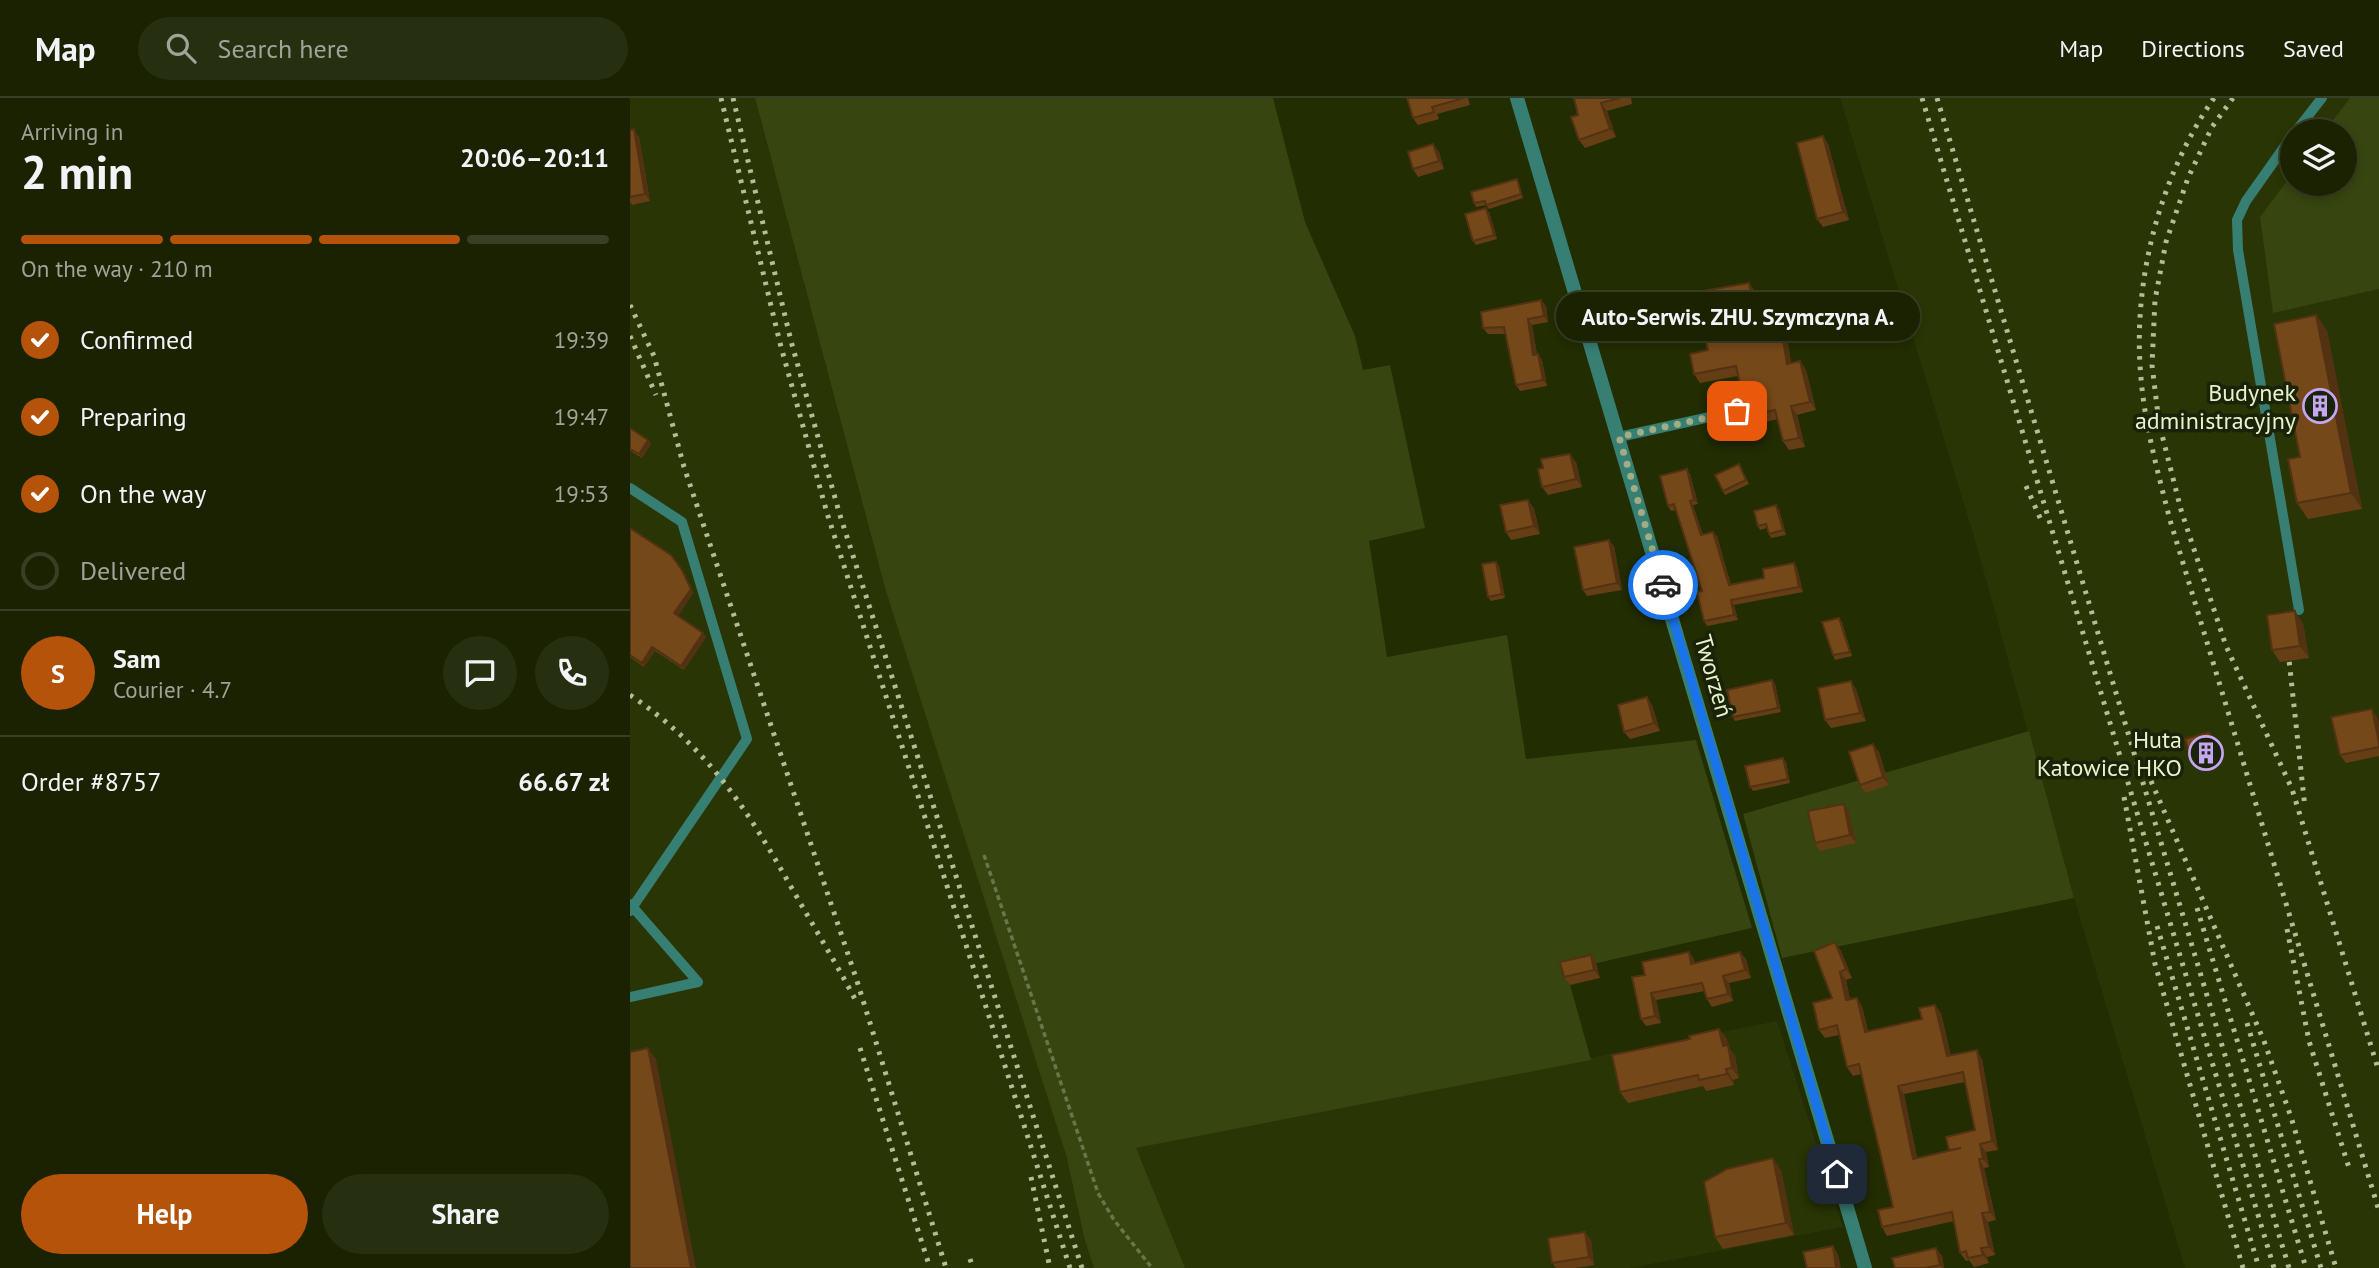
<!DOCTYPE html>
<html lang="en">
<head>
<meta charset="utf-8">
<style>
  :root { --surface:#1a2202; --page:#272f11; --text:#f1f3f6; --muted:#9fa499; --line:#383f24; --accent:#b45309 }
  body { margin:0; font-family:"PT Sans",sans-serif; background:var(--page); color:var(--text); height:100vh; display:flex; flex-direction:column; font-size:26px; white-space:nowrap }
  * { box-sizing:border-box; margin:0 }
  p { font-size:23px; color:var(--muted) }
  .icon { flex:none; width:38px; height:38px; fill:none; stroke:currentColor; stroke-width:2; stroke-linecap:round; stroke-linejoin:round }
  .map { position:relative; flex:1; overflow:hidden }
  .details { display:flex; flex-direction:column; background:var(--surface); width:630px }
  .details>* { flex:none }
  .controls { position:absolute; left:1650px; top:21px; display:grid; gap:14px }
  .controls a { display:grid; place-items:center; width:77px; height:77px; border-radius:50%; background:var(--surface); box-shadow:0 4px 10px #0003,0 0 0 2px var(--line); font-size:35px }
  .pin { position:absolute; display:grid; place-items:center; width:60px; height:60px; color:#fff; margin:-30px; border-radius:14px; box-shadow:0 4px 10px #0006 }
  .courier { position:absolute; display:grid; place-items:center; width:70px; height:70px; margin:-35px; border:5px solid #1a73e8; border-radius:50%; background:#fff; color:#222; box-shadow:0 2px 9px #0007 }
  .bubble { position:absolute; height:49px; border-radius:24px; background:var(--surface); box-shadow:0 4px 10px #0003,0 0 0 2px var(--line); font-size:23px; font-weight:600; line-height:49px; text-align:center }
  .head em { font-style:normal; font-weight:600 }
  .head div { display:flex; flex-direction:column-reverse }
  .head { display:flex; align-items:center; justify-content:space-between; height:119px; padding:0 21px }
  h1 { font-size:46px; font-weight:600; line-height:52px }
  .bar { display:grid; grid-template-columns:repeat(4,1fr); gap:10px 7px; align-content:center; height:84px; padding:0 21px }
  .bar i { height:9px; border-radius:5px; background:var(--line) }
  .bar .active { background:var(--accent) }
  .bar p { grid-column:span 4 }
  .line { display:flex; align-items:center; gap:18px; padding:0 21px; border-top:2px solid var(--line) }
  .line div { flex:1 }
  .round { display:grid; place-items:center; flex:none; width:74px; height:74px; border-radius:37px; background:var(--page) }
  ol { padding:0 21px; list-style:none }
  li { display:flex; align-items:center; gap:21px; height:77px }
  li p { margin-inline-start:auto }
  li .icon { padding:7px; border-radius:50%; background:var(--accent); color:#fff; stroke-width:4 }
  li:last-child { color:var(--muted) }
  li i { width:38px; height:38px; border:4px solid var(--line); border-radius:50% }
  .button { display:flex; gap:14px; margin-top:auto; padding:14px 21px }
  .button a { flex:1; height:80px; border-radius:42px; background:var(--accent); color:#fff; font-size:28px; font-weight:600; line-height:80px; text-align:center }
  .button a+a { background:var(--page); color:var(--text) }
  header { display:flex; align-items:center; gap:42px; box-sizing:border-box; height:98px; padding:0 35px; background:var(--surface); border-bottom:2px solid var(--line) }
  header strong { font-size:33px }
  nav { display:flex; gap:38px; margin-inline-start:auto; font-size:24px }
  .search { width:490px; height:63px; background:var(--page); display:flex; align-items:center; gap:18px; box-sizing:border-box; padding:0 24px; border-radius:38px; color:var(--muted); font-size:26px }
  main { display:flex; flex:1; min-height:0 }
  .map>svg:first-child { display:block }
  .built { fill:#293504; fill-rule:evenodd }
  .green { fill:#374510 }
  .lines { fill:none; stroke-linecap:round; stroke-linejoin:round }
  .path { stroke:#69754b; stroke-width:3.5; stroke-dasharray:5 3.5; stroke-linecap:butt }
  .service { stroke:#377e73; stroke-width:10 }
  .minor { stroke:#377e73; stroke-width:14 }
  .rail { stroke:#b1be96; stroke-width:5; stroke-dasharray:3.5 7; stroke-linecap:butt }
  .wall { fill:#653e16; fill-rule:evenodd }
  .shaded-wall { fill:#523212 }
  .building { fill:#754819; stroke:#523212; stroke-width:2; fill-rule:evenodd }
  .done { stroke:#a1ae85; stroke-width:7; stroke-dasharray:0 12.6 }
  .route { stroke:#1a73e8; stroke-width:9 }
  .labels { text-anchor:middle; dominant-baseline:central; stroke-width:7; stroke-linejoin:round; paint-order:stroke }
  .poi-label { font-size:24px; fill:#e6f4cc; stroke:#1a2209; text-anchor:end }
  .street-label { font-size:24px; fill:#e6f4cc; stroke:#1a2209 }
</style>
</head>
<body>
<header>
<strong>Map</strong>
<div class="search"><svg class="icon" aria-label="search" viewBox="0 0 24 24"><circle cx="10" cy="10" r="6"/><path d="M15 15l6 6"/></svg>Search here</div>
<nav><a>Map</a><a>Directions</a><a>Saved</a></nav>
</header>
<main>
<section class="details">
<div class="head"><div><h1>2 min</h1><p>Arriving in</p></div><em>20:06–20:11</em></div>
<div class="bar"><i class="active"></i><i class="active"></i><i class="active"></i><i></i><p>On the way · 210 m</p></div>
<ol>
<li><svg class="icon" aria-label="check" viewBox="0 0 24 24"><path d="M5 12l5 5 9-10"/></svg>Confirmed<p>19:39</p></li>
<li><svg class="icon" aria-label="check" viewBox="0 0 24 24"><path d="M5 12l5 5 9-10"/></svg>Preparing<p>19:47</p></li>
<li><svg class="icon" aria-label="check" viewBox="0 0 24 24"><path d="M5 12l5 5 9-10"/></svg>On the way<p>19:53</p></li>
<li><i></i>Delivered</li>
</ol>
<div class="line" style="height:126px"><b class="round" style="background:var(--accent);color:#fff">S</b><div><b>Sam</b><p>Courier · 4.7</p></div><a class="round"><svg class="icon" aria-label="chat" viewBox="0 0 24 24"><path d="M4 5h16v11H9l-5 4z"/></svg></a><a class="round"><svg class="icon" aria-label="phone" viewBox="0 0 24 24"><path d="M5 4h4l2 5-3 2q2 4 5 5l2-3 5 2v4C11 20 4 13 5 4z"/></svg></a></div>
<div class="line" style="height:91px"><div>Order #8757</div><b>66.67 zł</b></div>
<div class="button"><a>Help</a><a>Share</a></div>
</section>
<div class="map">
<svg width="1749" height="1170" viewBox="0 0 1749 1170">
  <rect width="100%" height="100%" fill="#222d02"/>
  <!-- built -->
  <path class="built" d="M0,0H125L255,490L505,1050L1147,923L1213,1129L1000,1170H0Z
    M1210,0H1749V1170H1555L1444,800L1345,442ZM1662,33H1715V86H1662Z"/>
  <!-- green -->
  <path class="green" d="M125,0H643L675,124L725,238L733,272L760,267L795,430L739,443L757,559L877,537L896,661L1066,642L1122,830L936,872L961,962L506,1050L555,1170H464L454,1139L437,1060L255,490Z
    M1720,0H1749V191L1643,215L1630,119L1662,76V86H1715V33H1695Z
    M1399,633L1444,800L1152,860L1113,716Z"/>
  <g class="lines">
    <!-- path -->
    <path class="path" d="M354,757L468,1095L484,1122L522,1170"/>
    <!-- service -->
    <path class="service" d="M1666,33L1692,0
      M1662,38L1616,103L1607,122L1608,152L1669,512
      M989,339L1107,313
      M0,390L52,424L117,641L0,813
      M0,806L68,884L0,899"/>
    <!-- minor -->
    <path class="minor" d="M887,0L1235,1170"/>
    <!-- rail -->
    <path class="rail" d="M91,0L150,245L197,415L440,1170
      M103,0L161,243L209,414L452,1170
      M1292,0L1644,1170
      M1307,0L1659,1170
      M1584,0C1529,79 1502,185 1511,280C1515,328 1528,375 1540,422L1749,1113
      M1603,0L1582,29L1558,80L1536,144L1525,202L1522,267L1529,325L1551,412L1596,548L1662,691L1749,974
      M0,207L24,258L54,369L227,883L316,1170
      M0,238L26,297
      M1396,388L1411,422
      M1657,543L1675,710
      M0,597C76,648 116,709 160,787C182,826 205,863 226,903
      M1521,683L1634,943L1661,1019L1706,1170
      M1494,699L1525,866L1613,1170
      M1567,810L1676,1170
      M1527,828L1629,1170
      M1657,831L1679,943L1720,1073
      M1617,925L1691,1170
      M230,950L300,1170
      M401,1079L420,1170
      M340,1161L343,1170"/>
  </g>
  <!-- wall -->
  <path class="wall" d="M777,0H838L840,7L807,16L809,21L788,27L783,20Z
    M944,0H1001L1002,6L977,13L986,39L955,50L949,42L948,17Z
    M0,32L9,39L20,103L2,107L0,104Z
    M1193,38L1198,46L1219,122L1193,129L1187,121Z
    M809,54L814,71L788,79L783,71Z
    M889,85L893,100L859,111L856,107L846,109L844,105Z
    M859,114L867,141L846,147L843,143Z
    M1119,185L1125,194L1132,233L1151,230L1157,239L1161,265L1170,263L1176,272L1186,312L1167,317L1175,349L1159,352L1153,343L1148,321L1123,327L1117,318L1108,278L1070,285L1064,276L1078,252L1080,243Z
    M1026,198L1032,206L1041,234L1010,244L1004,236Z
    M911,202L916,208L918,224L902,227L907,256L912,262L917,288L890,293L886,287L876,236H858L853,230Z
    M1686,217L1697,233L1732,411L1678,421L1667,405L1670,359Z
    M0,330L18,342L21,346L12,360L0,353Z
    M946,364L952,389L918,397L912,389Z
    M1109,366L1119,386L1095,397L1093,393Z
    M1060,376L1068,406L1063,407L1073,437L1087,438L1101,487L1134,480L1164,465L1167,470L1173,494L1104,507L1108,522L1077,528L1074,523L1072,493L1046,412L1041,413L1038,408Z
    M904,410L910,436L881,442L876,434Z
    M1149,411L1156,437L1141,440L1139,436L1137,430L1130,432L1128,428Z
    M0,430L55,476L63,495L48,518L76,539L54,572L25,553L14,569L0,559Z
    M984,448L992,492L957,498L953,492Z
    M866,464L869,468L875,500L861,503L858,499Z
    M1209,520L1212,524L1222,558L1205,562L1203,557Z
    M1673,525L1679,560L1650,564L1642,552Z
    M1142,582L1145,586L1151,614L1105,623L1103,619Z
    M1226,591L1236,623L1201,630L1195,622Z
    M1022,607L1030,633L1000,641L994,634Z
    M1747,619L1749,627V658L1716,665L1710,657Z
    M1579,634L1585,641L1591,661L1566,668L1561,660Z
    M1249,654L1259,687L1235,695L1230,687Z
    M1153,660L1156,664L1160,685L1123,693L1120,689Z
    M1219,714L1226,745L1190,753L1185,745Z
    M1205,844L1211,853L1222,880L1216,882L1220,901L1232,908L1238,933L1292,921L1311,915L1321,958L1352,961L1368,1052L1356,1054L1359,1069L1354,1070L1366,1122L1358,1124L1365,1157L1357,1159L1359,1165L1344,1169L1339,1162L1336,1163L1330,1155L1324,1123L1257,1138L1252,1129L1263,1109L1231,976L1223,978L1217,969L1209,937L1195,940L1189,932L1202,900ZM1335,984L1345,1032L1319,1053L1287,1060L1274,996Z
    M1059,854L1064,862L1065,865L1116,861L1121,880L1099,885L1103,903L1082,909L1077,901L1075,893L1026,902L1031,925L1016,928L1011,921L1015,877Z
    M961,857L966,865L970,880L940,887L934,879Z
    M1089,931L1097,941L1098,949L1105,958L1109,980L1103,982L1104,987L1076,993L1073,988L998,1005L990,994L1060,941Z
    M1151,1072L1164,1137L1093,1151L1085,1139Z
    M961,1142L964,1167L945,1170H926L922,1165Z
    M1306,1150L1312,1158L1314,1170H1265Z"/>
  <!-- shaded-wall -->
  <path class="shaded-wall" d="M971,5L977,13L986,39L980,31Z
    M4,31L9,39L20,103L15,96Z
    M1193,38L1198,46L1219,122L1213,114Z
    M803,46L809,54L814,71L809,63Z
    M887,81L889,85L893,100L891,96Z
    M856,110L859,114L867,141L864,137Z
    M1119,185L1125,194L1134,243L1128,234Z
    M1026,198L1032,206L1041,234L1035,226Z
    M911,202L916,208L918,224L914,218Z
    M1686,217L1697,233L1732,411L1721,395Z
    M898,221L902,227L908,263L903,257Z
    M1151,230L1157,239L1163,275L1157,266Z
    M908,256L912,262L917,288L913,282Z
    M1170,263L1176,272L1186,312L1180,304Z
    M1161,308L1167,317L1175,349L1169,340Z
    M18,342L21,346L12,360L9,356Z
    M940,356L946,364L952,389L946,381Z
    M1057,371L1060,376L1068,406L1064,402Z
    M898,402L904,410L910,436L904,428Z
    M1060,403L1063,407L1074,442L1071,437Z
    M1146,407L1149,411L1156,437L1153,432Z
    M1083,434L1087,438L1102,492L1099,487Z
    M979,442L984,448L992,492L987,485Z
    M866,464L869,468L875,500L872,496Z
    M1164,465L1167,470L1173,494L1169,489Z
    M52,472L63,495L47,519L44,515Z
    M1101,502L1104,507L1108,522L1104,517Z
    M1665,513L1673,525L1679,560L1670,548Z
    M1209,520L1212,524L1222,558L1220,554Z
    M73,535L76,539L54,572L51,568Z
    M22,549L25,553L14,569L12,565Z
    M1142,582L1145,586L1151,614L1148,610Z
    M1221,583L1226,591L1236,623L1230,615Z
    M1017,599L1022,607L1030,633L1024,625Z
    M1742,611L1747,619L1749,627V644Z
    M1579,634L1585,641L1591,661L1585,653Z
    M1243,646L1249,654L1259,687L1253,679Z
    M1153,660L1156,664L1160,685L1158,681Z
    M1214,706L1219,714L1226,745L1220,737Z
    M1205,844L1211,853L1222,880L1216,871Z
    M1059,854L1064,862L1067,874L1061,866Z
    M1110,854L1116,861L1121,880L1115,872Z
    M961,857L966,865L970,880L964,872Z
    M1210,874L1216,882L1222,911L1216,902Z
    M1093,878L1099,885L1103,903L1098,896Z
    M1021,895L1026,902L1031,925L1025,918Z
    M1227,900L1232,908L1240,942L1235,934Z
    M1305,907L1311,915L1323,967L1317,958Z
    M1089,931L1097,941L1098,949L1105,958L1109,980L1102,970L1093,948Z
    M18,950L26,961L66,1170H61Z
    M1347,952L1352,961L1368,1052L1362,1043Z
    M1096,971L1103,982L1104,987L1097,976Z
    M1268,988L1274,996L1289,1069L1283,1061Z
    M1350,1046L1356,1054L1359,1069L1353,1061Z
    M1143,1060L1151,1072L1164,1137L1156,1125Z
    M1349,1061L1354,1070L1366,1122L1360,1114Z
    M1352,1115L1358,1124L1365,1157L1359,1149Z
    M955,1134L961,1142L964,1167L959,1159Z
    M1203,1148L1208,1156L1211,1170H1206Z
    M1306,1150L1312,1158L1314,1170H1312L1310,1167Z
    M1351,1150L1357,1159L1359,1165L1353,1157Z"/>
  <!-- building -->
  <path class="building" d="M777,0H834L802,9L804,14L783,20Z
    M944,0H990L971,5L980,31L949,42L941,19L948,17Z
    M4,31L15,96L0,99V32Z
    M1193,38L1213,114L1187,121L1167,45Z
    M803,46L809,63L783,71L778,54Z
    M887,81L891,96L856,107L855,103L844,105L841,94Z
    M856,110L864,137L843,143L835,116Z
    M1119,185L1128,234L1151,230L1157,266L1170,263L1180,304L1161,308L1169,340L1153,343L1145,312L1117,318L1106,268L1064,276L1060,256L1078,252L1076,244L1080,243L1072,193Z
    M1026,198L1035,226L1004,236L996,207Z
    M911,202L914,218L898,221L903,257L908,256L913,282L886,287L874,229L853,230L851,214Z
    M1686,217L1721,395L1667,405L1658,361L1670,359L1644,226Z
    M0,330L18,342L9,356L0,351Z
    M940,356L946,381L912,389L908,371L913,370L911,361Z
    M1109,366L1116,382L1093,393L1085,377Z
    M1057,371L1064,402L1060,403L1071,437L1083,434L1099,487L1134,480L1133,471L1164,465L1169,489L1101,502L1104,517L1074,523L1067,494L1072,493L1044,406L1038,408L1030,378Z
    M898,402L904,428L876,434L870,407Z
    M1146,407L1153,432L1139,436L1136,426L1128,428L1124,413Z
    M0,430L41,457L52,472L61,491L44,515L73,535L51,568L22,549L12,565L0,557Z
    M979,442L987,485L953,492L944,449Z
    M866,464L872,496L858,499L852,466Z
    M1665,513L1670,548L1642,552L1637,517Z
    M1209,520L1220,554L1203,557L1192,524Z
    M1142,582L1148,610L1103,619L1097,592Z
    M1221,583L1230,615L1195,622L1188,590Z
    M1017,599L1024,625L994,634L988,607Z
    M1742,611L1749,644V649L1710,657L1701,619Z
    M1579,634L1585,653L1561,660L1555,641Z
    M1243,646L1253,679L1230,687L1219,654Z
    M1153,660L1158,681L1120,689L1115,668Z
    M1214,706L1220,737L1185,745L1178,713Z
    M1205,844L1216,871L1210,874L1216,902L1227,900L1235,934L1292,921L1289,910L1305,907L1317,958L1347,952L1362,1043L1350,1046L1353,1061H1349L1360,1114L1352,1115L1359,1149L1351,1150L1353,1157L1338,1160L1336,1153L1330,1155L1322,1114L1252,1129L1248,1112L1263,1109L1229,966L1217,969L1207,927L1189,932L1183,905L1202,900L1184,853ZM1333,974L1345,1032L1316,1039L1319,1052L1331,1050L1283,1061L1268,988Z
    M1059,854L1061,866L1110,854L1115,872L1093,878L1098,896L1077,901L1072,885L1021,895L1025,918L1011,921L1002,879L1015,877L1012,864Z
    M961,857L964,872L934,879L930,864Z
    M1089,931L1093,948L1098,947L1102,970L1096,971L1097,976L1069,982L1068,977L990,994L982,957L1060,941L1059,938Z
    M18,950L61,1170H0V954Z
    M1143,1060L1156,1125L1085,1139L1074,1084L1097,1071Z
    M955,1134L959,1159L922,1165L918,1140Z
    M1203,1148L1206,1170H1177L1173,1154Z
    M1306,1150L1310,1167L1295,1170H1265L1262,1160Z"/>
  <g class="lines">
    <!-- done -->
    <path class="done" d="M1033,487L989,339L1107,313"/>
    <!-- route -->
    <path class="route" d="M1033,487L1207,1076"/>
  </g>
  <!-- icons -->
  <defs>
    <g id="building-ring" transform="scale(1.75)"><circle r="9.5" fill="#1a2209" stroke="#c5a7f1" stroke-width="1.5"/><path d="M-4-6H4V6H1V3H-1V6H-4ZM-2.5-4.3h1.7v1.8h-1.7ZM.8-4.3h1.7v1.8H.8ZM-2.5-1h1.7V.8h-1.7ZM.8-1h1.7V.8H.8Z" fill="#c5a7f1"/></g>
  </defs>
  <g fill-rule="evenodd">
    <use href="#building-ring" x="1690" y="308"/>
    <use href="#building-ring" x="1576" y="655"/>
  </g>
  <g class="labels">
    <!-- poi labels -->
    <g class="poi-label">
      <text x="1666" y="294">Budynek<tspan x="1666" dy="28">administracyjny</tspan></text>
      <text x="1552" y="641">Huta<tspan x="1552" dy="28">Katowice HKO</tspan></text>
    </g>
    <!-- street labels -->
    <g class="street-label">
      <text transform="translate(1084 578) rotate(74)">Tworzeń</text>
    </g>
  </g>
</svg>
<div class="controls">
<a><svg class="icon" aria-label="layers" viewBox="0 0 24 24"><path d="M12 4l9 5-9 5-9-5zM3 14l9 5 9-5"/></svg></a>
</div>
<div class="pin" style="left:1107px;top:313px;background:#ea580c"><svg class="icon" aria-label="bag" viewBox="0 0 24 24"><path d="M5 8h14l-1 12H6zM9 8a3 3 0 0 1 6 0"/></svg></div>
<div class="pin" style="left:1207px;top:1076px;background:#1f2937"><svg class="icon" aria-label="home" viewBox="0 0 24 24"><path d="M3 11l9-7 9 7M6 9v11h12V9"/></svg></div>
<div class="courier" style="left:1033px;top:487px"><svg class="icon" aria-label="car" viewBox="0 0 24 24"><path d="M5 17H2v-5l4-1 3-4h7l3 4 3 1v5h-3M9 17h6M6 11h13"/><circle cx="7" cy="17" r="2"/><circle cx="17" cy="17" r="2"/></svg></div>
<div class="bubble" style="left:926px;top:194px;width:364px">Auto-Serwis. ZHU. Szymczyna A.</div>
</div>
</main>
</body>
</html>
